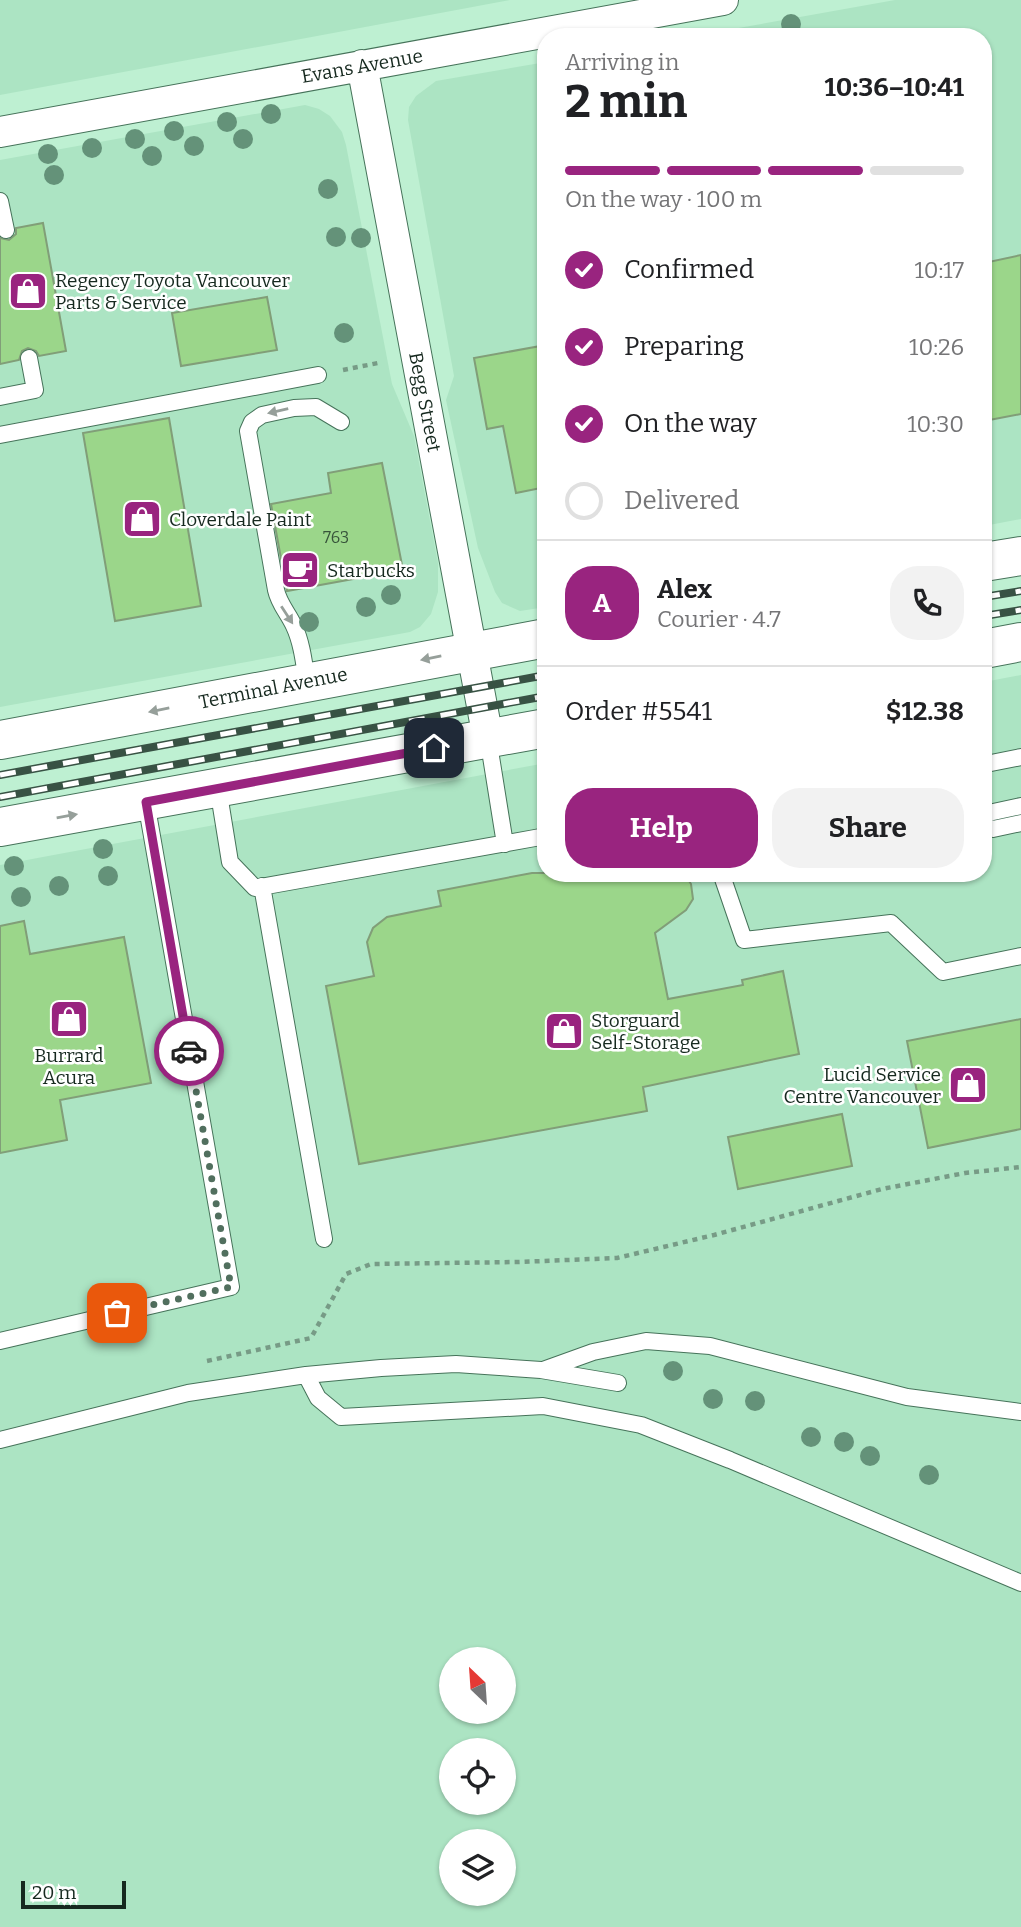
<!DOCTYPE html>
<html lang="en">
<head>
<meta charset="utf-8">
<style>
  :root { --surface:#fff; --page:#f2f2f2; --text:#202124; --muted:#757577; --line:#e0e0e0; --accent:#99247f }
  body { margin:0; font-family:Bitter,serif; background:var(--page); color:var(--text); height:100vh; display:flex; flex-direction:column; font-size:26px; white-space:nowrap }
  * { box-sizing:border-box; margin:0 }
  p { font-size:23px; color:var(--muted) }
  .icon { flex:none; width:38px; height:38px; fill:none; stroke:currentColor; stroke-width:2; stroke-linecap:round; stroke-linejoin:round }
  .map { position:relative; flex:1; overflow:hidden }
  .drawer { position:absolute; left:537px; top:28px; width:455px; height:854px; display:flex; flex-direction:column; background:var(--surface); border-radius:28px; box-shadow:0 2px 5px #0004 }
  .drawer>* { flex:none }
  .needle { width:46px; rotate:335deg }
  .fabs { position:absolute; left:439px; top:1647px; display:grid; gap:14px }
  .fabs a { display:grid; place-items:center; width:77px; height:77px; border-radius:50%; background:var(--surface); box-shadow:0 2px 5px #0004; font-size:35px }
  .scale { position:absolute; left:21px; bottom:18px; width:105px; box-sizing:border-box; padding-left:7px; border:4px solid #16291f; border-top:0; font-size:19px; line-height:24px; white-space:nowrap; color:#16291f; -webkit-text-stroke:5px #fff; paint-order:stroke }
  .pin { position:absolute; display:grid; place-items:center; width:60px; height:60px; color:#fff; margin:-30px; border-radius:14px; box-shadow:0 4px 10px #0006 }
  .courier { position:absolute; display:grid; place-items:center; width:70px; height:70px; margin:-35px; border:5px solid #99247f; border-radius:50%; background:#fff; color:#222; box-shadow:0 2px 9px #0007 }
  .overview em { font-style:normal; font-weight:700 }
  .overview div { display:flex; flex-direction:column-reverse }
  .overview { display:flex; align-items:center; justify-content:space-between; height:119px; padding:0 28px }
  h1 { font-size:46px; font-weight:700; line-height:52px }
  .bar { display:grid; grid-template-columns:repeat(4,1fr); gap:10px 7px; align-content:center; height:84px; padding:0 28px }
  .bar i { height:9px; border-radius:5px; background:var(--line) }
  .bar .selected { background:var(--accent) }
  .bar p { grid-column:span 4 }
  .line { display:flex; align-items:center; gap:18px; padding:0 28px; border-top:2px solid var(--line) }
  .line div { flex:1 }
  .round { display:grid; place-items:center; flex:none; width:74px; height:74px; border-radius:28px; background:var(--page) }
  ol { padding:0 28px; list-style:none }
  li { display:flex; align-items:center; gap:21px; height:77px }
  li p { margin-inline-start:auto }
  li .icon { padding:7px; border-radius:50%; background:var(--accent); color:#fff; stroke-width:4 }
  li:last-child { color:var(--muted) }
  li i { width:38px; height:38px; border:4px solid var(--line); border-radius:50% }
  .action { display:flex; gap:14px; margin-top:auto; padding:14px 28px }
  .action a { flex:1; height:80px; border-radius:28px; background:var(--accent); color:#fff; font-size:28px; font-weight:700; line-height:80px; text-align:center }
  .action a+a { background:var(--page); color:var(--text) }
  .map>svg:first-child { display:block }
  .built { fill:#ace4c3; fill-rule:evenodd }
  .building { fill:#9bd68a; stroke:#819e78; stroke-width:2 }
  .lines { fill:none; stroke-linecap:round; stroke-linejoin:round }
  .lane-casing { stroke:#46735a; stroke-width:18 }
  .street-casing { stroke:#46735a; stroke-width:32 }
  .secondary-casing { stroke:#46735a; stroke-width:40 }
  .path { stroke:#779b86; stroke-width:4.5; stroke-dasharray:5 5; stroke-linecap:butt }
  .lane { stroke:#fff; stroke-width:16 }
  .street { stroke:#fff; stroke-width:30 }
  .secondary { stroke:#fff; stroke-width:38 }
  .rail-casing { stroke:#385244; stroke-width:8 }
  .rail { stroke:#fff; stroke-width:5; stroke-dasharray:16; stroke-linecap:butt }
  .tree { fill:#649279 }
  .oneway { fill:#969f9a }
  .done { stroke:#516f5e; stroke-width:7; stroke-dasharray:0 12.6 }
  .route { stroke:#99247f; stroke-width:9 }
  .labels { text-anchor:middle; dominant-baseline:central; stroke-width:5; stroke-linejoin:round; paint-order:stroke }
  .number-label { font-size:16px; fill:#37543a }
  .street-label { font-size:19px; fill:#16291f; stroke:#fff }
  .poi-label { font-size:19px; fill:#16291f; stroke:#fff; text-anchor:start }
</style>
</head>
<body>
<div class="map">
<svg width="1021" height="1927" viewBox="0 0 1021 1927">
  <rect width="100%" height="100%" fill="#bef0d2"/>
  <!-- built -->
  <path class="built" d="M0,0H510L0,95Z
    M895,0H1021V519L984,526V37H688Z
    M546,62V607L520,611L502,603L495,592L478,548L446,400L454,376L408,120L409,107L416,96L436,81Z
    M305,105L319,109L330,116L342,132L346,145L392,384L414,436L438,563V592L431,614L420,627L410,632L0,707V160Z
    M1021,675V1927H0V865L546,763V873H984V682ZM452,1659H504V1712H452ZM452,1750H504V1802H452ZM452,1841H504V1894H452Z"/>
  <!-- building -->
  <path class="building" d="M43,223L66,351L39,356L36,351L28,348L22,351L19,360L0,364V238L9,240L16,234V228Z
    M1021,255V414L984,421V263Z
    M267,297L277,350L181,366L172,313Z
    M546,345V487L516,493L503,426L487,429L474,358Z
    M169,418L201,606L115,621L83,433Z
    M382,463L403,570L287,591L271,504L331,493L328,473Z
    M532,873H684L691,884L693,899L686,910L655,933L668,999L743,985L742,980L783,971L799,1054L643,1087L647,1111L359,1164L326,986L374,976L367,942L373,928L387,917L441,906L438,891Z
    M24,921L30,954L124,937L151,1083L60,1100L67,1140L0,1153V926Z
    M1021,1019V1129L928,1148L907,1041Z
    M842,1114L852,1166L738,1189L728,1137Z"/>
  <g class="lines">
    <!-- lane casing -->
    <g class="lane-casing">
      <path id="lane" d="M0,201L6,230
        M0,397L35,390L29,358
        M0,435L318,375
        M307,682C304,663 302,643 294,626C288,613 279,604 276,590L248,431L252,422L262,415L294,408L316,407L341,422
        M488,738L505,844
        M986,764L1021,757
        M218,788L230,862L255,888L546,836
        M984,814L1021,806
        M984,826L993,829L1021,823
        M721,873L744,940L891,923L943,972L1021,956
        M262,886L324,1239
        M0,1341L231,1287L146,802
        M543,1370L593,1352L646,1341L710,1346L907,1397L1021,1412
        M306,1375L318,1398L341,1417L543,1406L641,1425L730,1460L1021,1583
        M0,1440L188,1393L306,1375L381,1368L456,1364L541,1370L618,1383"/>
    </g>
    <!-- street casing -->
    <g class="street-casing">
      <path id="street" d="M362,65L488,738
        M0,132L723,0"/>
    </g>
    <!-- secondary casing -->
    <g class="secondary-casing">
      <path id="secondary" d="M984,562L1021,556
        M984,649L1021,642
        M0,740L546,638
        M0,827L546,728"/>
    </g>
    <!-- path -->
    <path class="path" d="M343,370L378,363
      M207,1361L311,1338L346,1274L371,1264L518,1262L617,1258L714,1235L882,1189L965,1173L1021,1167"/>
    <!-- lane -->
    <use href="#lane" class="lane"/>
    <!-- street -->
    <use href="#street" class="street"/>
    <!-- secondary -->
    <use href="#secondary" class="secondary"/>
    <!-- rail casing -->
    <g class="rail-casing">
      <path id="rail" d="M984,597L1021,591
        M984,616L1021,610
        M0,775L546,675
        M0,797L546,696"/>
    </g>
    <!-- rail -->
    <use href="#rail" class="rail"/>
  </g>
  <!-- trees -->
  <g class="tree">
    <circle cx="791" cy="24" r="10"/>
    <circle cx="271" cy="114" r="10"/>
    <circle cx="227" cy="122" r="10"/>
    <circle cx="174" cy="131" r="10"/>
    <circle cx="135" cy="139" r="10"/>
    <circle cx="243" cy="139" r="10"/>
    <circle cx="194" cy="146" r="10"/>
    <circle cx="92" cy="148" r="10"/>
    <circle cx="48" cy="154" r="10"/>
    <circle cx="152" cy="156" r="10"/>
    <circle cx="54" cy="175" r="10"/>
    <circle cx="328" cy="189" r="10"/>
    <circle cx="336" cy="237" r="10"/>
    <circle cx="361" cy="238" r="10"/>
    <circle cx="344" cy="333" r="10"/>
    <circle cx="391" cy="595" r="10"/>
    <circle cx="366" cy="607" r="10"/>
    <circle cx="309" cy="622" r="10"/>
    <circle cx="103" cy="849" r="10"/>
    <circle cx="14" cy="866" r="10"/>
    <circle cx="108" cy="876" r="10"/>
    <circle cx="59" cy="886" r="10"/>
    <circle cx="21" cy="897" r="10"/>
    <circle cx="673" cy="1371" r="10"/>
    <circle cx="713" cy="1399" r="10"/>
    <circle cx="755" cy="1401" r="10"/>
    <circle cx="811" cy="1437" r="10"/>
    <circle cx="844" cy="1442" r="10"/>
    <circle cx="870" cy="1456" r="10"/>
    <circle cx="929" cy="1475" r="10"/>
  </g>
  <!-- one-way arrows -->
  <defs><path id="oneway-solid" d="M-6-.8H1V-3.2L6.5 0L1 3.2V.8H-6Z" transform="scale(1.75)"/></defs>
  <g class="oneway">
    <use href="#oneway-solid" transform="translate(278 411) rotate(167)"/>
    <use href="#oneway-solid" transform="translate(287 615) rotate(57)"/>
    <use href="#oneway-solid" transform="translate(431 658) rotate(169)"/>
    <use href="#oneway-solid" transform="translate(159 710) rotate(169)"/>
    <use href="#oneway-solid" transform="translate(67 816) rotate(-10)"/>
  </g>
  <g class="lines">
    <!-- done -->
    <path class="done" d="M117,1313L231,1287L189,1051"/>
    <!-- route -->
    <path class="route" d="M189,1051L146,802L434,748"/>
  </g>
  <!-- icons -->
  <defs>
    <g id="shop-square" transform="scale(2.0125)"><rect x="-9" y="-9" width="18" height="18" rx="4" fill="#99247f" stroke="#fff"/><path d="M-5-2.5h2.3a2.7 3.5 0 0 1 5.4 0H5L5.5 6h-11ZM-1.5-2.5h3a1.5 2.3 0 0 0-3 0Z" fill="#fff"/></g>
    <g id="cafe-square" transform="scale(2.0125)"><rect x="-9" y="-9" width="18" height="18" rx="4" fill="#99247f" stroke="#fff"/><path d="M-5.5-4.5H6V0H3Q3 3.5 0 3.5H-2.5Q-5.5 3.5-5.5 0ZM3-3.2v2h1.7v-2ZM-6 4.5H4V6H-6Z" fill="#fff"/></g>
  </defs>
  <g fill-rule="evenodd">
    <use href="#shop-square" x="28" y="291"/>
    <use href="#shop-square" x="142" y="519"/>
    <use href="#cafe-square" x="300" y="570"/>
    <use href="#shop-square" x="69" y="1019"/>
    <use href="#shop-square" x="564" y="1031"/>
    <use href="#shop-square" x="968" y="1085"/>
  </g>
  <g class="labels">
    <!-- number labels -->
    <g class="number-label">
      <text x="336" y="537">763</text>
    </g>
    <!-- street labels -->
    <g class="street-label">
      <text transform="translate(362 66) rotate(-10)">Evans Avenue</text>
      <text transform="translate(425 402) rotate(79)">Begg Street</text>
      <text transform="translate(273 688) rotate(-11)">Terminal Avenue</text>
    </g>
    <!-- poi labels -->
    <g class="poi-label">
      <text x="55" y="280">Regency Toyota Vancouver<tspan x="55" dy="22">Parts &amp; Service</tspan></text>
      <text x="169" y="519">Cloverdale Paint</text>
      <text x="327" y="570">Starbucks</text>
      <text x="591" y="1020">Storguard<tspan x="591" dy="22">Self-Storage</tspan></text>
      <text x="69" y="1055" text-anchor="middle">Burrard<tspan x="69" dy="22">Acura</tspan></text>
      <text x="941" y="1074" text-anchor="end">Lucid Service<tspan x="941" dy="22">Centre Vancouver</tspan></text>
    </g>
  </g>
</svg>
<div class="fabs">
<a><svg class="needle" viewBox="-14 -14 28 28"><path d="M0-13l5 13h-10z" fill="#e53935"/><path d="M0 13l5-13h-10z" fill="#757577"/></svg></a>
<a><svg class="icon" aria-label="locate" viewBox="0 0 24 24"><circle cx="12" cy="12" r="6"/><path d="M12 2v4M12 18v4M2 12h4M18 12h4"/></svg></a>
<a><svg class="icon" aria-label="layers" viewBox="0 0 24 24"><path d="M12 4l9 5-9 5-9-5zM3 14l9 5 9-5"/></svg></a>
</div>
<div class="scale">20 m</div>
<div class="pin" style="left:117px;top:1313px;background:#ea580c"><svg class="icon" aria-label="bag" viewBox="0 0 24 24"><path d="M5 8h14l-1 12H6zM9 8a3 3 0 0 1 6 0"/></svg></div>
<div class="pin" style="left:434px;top:748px;background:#1f2937"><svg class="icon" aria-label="home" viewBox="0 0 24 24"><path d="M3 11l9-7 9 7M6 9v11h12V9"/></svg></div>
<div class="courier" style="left:189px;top:1051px"><svg class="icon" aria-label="car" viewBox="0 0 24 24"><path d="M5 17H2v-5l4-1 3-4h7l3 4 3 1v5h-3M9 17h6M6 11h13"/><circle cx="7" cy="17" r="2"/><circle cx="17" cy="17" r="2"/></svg></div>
<section class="drawer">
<div class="overview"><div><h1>2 min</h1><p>Arriving in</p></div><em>10:36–10:41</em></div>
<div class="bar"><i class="selected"></i><i class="selected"></i><i class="selected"></i><i></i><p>On the way · 100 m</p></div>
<ol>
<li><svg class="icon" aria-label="check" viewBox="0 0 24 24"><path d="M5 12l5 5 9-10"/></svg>Confirmed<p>10:17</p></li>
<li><svg class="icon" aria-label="check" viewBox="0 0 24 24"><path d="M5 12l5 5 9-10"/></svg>Preparing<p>10:26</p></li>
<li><svg class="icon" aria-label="check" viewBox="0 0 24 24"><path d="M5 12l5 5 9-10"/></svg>On the way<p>10:30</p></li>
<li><i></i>Delivered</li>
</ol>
<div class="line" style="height:126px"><b class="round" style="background:var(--accent);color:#fff">A</b><div><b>Alex</b><p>Courier · 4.7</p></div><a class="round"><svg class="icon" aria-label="phone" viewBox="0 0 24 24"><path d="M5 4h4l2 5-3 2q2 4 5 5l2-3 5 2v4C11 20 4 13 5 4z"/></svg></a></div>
<div class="line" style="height:91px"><div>Order #5541</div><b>$12.38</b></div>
<div class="action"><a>Help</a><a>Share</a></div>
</section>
</div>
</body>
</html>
